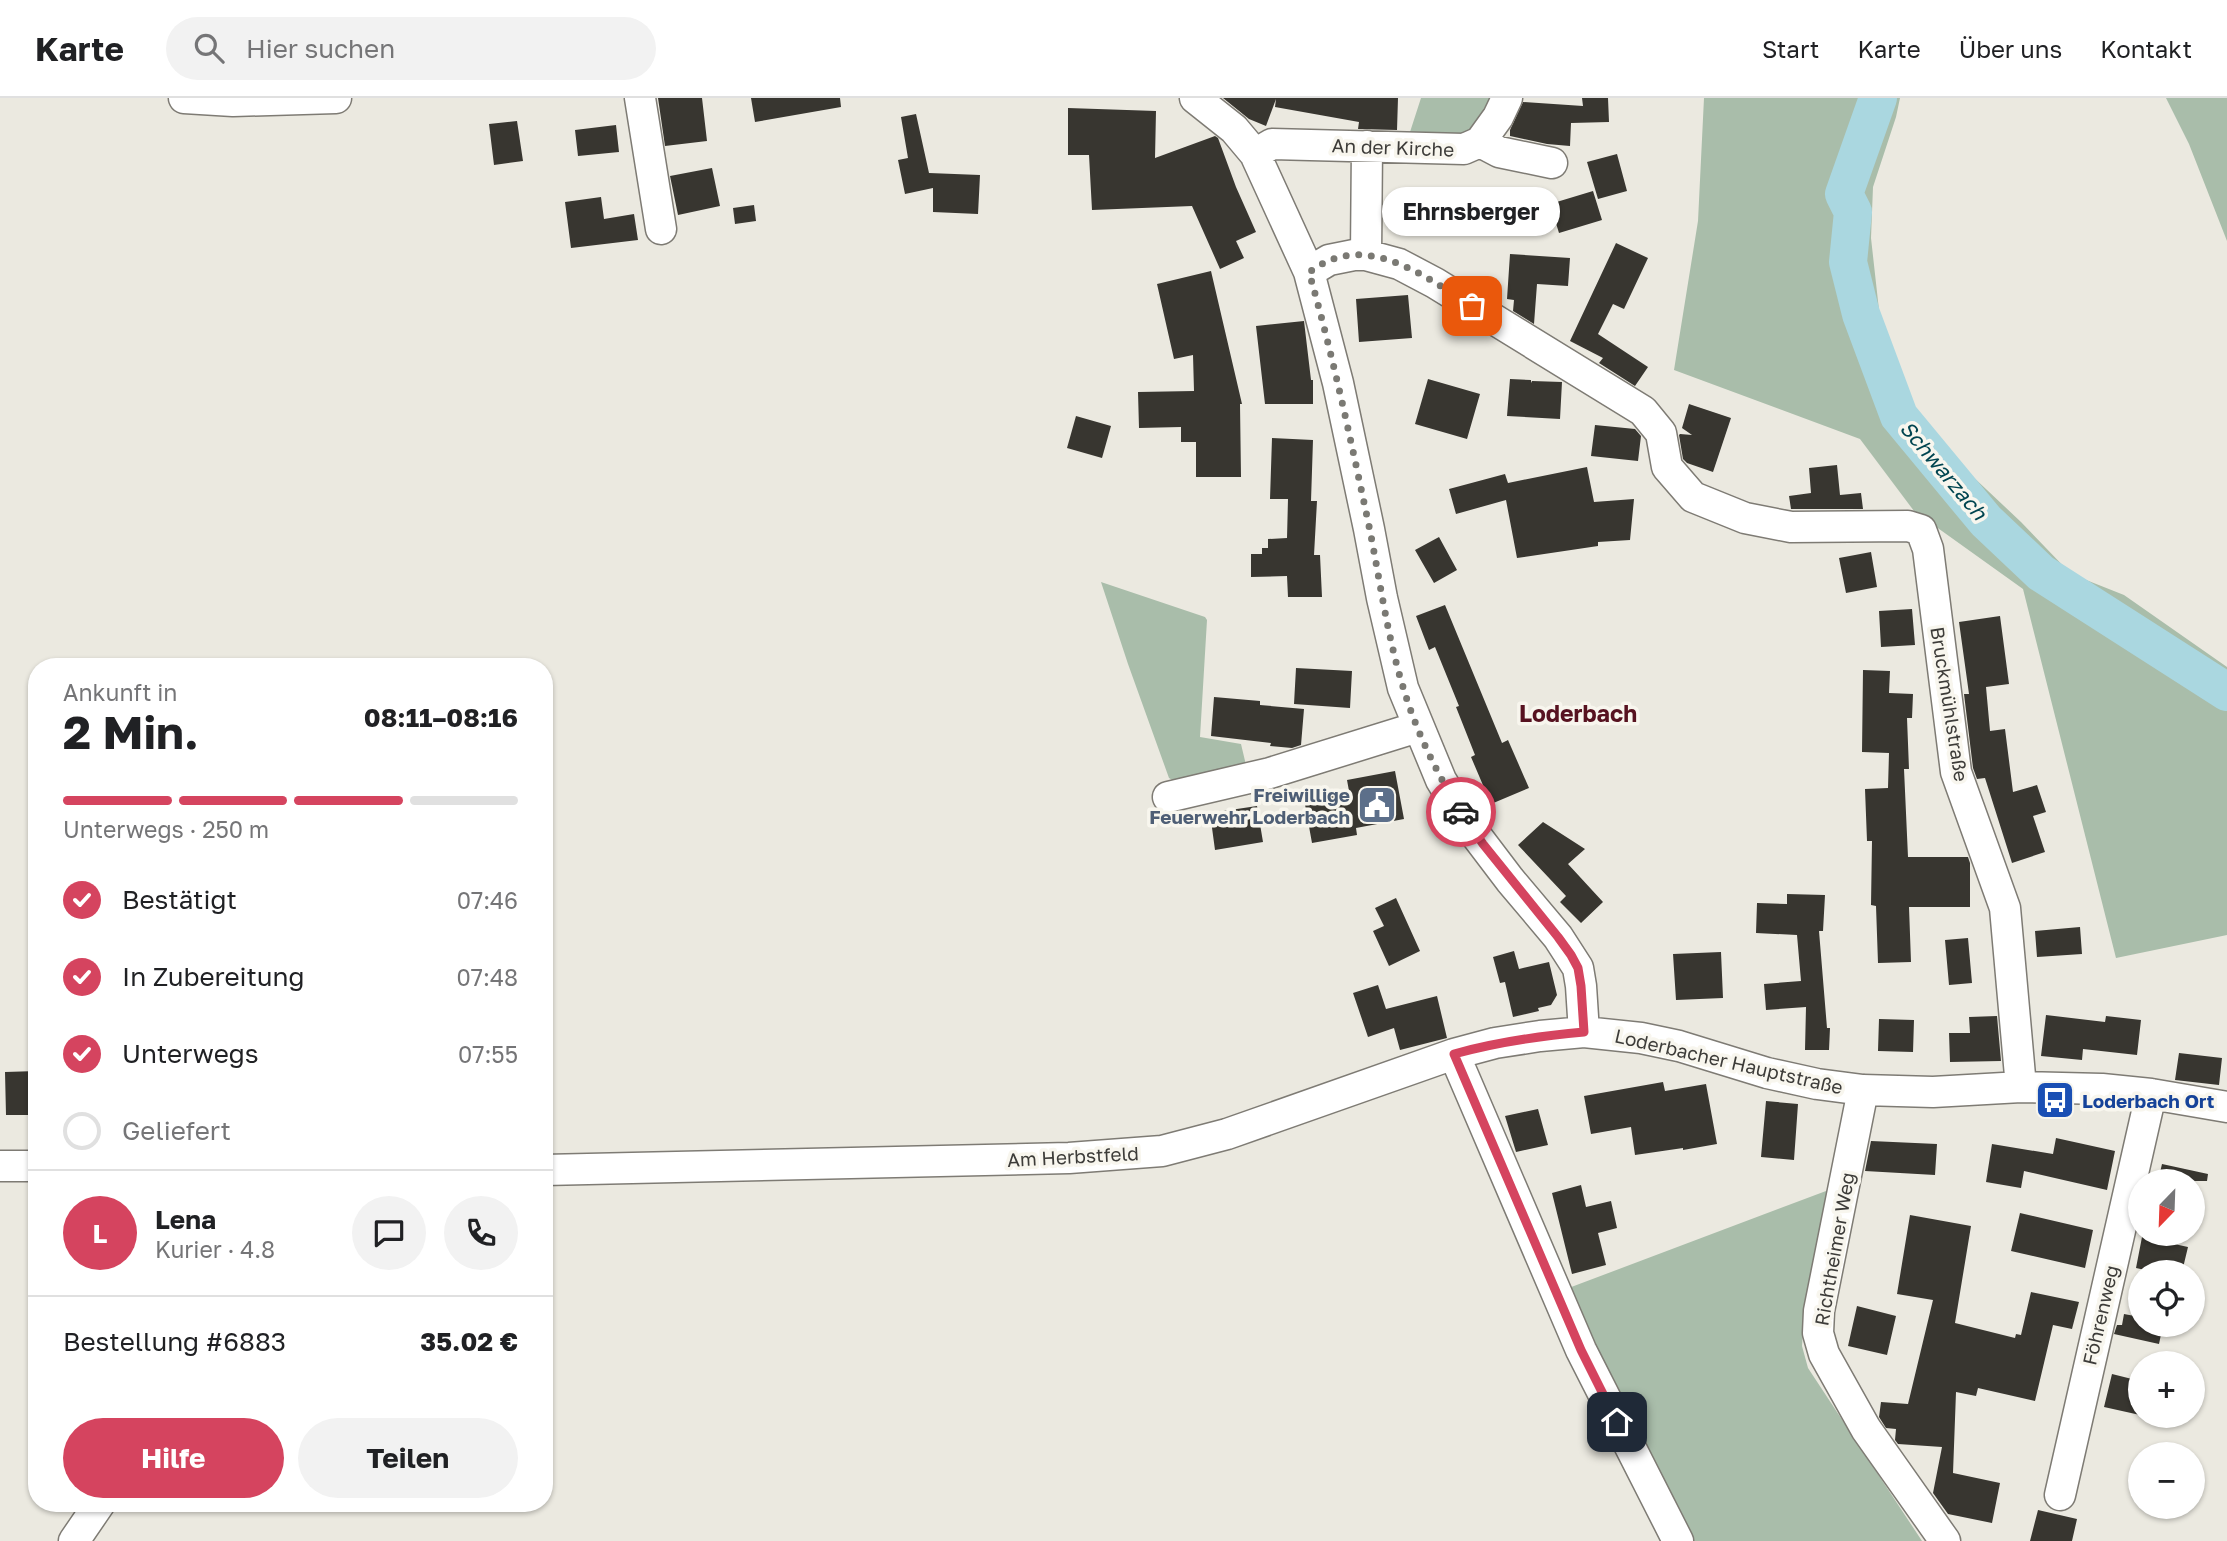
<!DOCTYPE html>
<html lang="de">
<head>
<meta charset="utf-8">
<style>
  :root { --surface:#fff; --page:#f2f2f2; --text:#202124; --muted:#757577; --line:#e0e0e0; --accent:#d5445f }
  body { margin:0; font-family:"Golos Text",sans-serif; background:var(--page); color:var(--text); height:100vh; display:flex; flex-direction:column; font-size:26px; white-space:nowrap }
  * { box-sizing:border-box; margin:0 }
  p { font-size:23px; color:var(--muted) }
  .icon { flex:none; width:38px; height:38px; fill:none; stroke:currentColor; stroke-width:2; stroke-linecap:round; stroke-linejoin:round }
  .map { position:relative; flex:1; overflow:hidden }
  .drawer { position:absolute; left:28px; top:560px; width:525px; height:854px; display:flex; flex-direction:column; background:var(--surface); border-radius:28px; box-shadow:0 2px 5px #0004 }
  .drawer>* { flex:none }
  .needle { width:46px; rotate:203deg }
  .controls { position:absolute; left:2128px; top:1071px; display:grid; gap:14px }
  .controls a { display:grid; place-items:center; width:77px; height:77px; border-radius:50%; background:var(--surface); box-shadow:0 2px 5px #0004; font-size:35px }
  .pin { position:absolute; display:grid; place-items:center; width:60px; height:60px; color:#fff; margin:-30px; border-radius:14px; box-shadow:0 4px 10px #0006 }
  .courier { position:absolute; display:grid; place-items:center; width:70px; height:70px; margin:-35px; border:5px solid #d5445f; border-radius:50%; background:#fff; color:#222; box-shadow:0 2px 9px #0007 }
  .bubble { position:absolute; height:49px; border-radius:24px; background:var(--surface); box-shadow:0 2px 5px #0004; font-size:23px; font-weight:700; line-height:49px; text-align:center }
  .head em { font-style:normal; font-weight:700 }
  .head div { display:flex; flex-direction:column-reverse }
  .head { display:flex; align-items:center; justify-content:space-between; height:119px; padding:0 35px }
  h1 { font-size:46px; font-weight:700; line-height:52px }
  .bar { display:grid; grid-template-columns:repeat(4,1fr); gap:10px 7px; align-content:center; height:84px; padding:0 35px }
  .bar i { height:9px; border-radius:5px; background:var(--line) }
  .bar .on { background:var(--accent) }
  .bar p { grid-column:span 4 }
  .line { display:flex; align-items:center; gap:18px; padding:0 35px; border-top:2px solid var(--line) }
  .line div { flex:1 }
  .round { display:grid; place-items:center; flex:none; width:74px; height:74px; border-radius:37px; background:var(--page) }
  ol { padding:0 35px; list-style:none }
  li { display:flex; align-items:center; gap:21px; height:77px }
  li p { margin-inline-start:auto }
  li .icon { padding:7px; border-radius:50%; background:var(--accent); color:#fff; stroke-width:4 }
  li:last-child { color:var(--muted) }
  li i { width:38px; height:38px; border:4px solid var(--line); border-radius:50% }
  .action { display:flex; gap:14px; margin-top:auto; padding:14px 35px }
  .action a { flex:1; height:80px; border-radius:42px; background:var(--accent); color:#fff; font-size:28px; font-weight:700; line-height:80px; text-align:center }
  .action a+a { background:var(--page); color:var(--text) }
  header { display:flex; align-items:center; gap:42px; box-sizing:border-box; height:98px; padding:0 35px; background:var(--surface); border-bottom:2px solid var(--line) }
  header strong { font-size:33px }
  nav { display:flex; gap:38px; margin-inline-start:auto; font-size:24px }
  .search { width:490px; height:63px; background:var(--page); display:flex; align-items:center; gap:18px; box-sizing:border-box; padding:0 24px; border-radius:38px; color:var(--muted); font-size:26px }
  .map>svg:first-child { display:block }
  .green { fill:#a9bdaa }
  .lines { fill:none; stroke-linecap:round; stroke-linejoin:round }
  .river { stroke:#aad7e0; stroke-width:38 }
  .building { fill:#383630 }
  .minor-casing { stroke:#7e7b74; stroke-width:33 }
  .minor { stroke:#fff; stroke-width:30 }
  .done { stroke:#7a7973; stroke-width:7; stroke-dasharray:0 12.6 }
  .route { stroke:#d5445f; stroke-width:9 }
  .labels { text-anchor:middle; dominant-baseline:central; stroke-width:7; stroke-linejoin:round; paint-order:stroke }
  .street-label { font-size:19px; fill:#3d3c39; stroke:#f8f6ee }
  .service-label { font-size:19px; font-weight:bold; fill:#4e5e75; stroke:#f8f6ee; text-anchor:end }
  .transit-label { font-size:19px; font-weight:bold; fill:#164399; stroke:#f8f6ee; text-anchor:start }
  .water-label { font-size:21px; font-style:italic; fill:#004550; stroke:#f8f6ee }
  .quarter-label { font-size:23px; font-weight:bold; fill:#571220; stroke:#f8f6ee }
</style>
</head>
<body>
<header>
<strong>Karte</strong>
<div class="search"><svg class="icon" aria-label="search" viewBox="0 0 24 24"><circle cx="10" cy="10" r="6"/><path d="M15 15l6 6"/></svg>Hier suchen</div>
<nav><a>Start</a><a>Karte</a><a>Über uns</a><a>Kontakt</a></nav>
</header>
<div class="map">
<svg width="2227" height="1443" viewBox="0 0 2227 1443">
  <rect width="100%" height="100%" fill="#ebe9e0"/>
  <!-- green -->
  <path class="green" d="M1421,0H1492L1473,36L1410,34Z
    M1704,0H1900L1896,19L1873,89L1871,140L1880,221L1897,283L1935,343L2021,424L2071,476L2124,497L2227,569V837L2116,860L2023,491L1914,413L1860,341L1674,272L1698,123Z
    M2166,0H2227V143L2189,46Z
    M1101,484L1205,519L1207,522L1200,639L1241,646L1246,667L1179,686L1169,680L1128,566Z
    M1834,1090L1807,1193L1804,1218L1802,1248L1808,1270L1922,1443H1689L1566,1191Z"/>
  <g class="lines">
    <!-- river -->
    <path class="river" d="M1878,0L1844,96L1853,114L1848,164L1861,216L1899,318L1986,423L2041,475L2227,594"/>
  </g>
  <!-- building -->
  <path class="building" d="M658,0H702L707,43L665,48Z
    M751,0H840L841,9L755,24Z
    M1223,0H1398L1397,32L1358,31L1359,24L1275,9L1276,1L1266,28L1249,21Z
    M1582,0H1608L1609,24L1571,25L1570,48L1547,46L1510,38V32L1523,4L1583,8Z
    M1068,10L1156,13L1155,60L1215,38L1218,40L1236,89L1256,134L1236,143L1244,160L1220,171L1192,108L1092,112L1089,57H1068Z
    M916,16L929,75L980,77L978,116L933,114V90L905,96L898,62L908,60L901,19Z
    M517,23L523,63L494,67L489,26Z
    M616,27L619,54L578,58L575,32Z
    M1617,56L1627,93L1598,101L1587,64Z
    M712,70L720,108L678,117L670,78Z
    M1436,90L1504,91V130L1436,128Z
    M1593,93L1602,122L1559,135L1550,106Z
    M601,99L604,121L634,116L638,142L571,150L565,104Z
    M754,107L756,123L735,126L733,110Z
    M1616,145L1648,160L1624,211L1613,206L1598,236L1648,269L1635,288L1599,265L1603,260L1570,243Z
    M1510,156L1570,160L1568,188L1537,186L1534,226L1513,213L1514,202L1507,201Z
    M1211,173L1242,306H1240L1241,379H1196V344H1181V329L1139,330L1138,294L1194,293L1193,257L1174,261L1157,186Z
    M1408,197L1412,240L1359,244L1356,201Z
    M1304,223L1311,282H1313V306H1265L1256,228Z
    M1428,281L1480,296L1467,341L1415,326Z
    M1510,281L1531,282V285L1532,283L1562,284L1560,321L1507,318Z
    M1689,306L1731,320L1713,374L1687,365L1683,361L1679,337L1680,336L1692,337L1682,330Z
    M1076,318L1111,328L1102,360L1067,350Z
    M1595,327L1635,331L1641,338L1638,363L1591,358Z
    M1272,340L1313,342L1311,403H1317L1314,457H1320L1322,499H1288L1287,478L1251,479V456H1262V450H1268V441L1287,440L1288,401H1270Z
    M1837,367L1840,397L1861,395L1863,411H1791L1789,398L1811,395L1809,370Z
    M1587,369L1594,404L1634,401L1630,442L1598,444V448L1517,460L1506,402L1456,416L1449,391L1505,376L1508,385Z
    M1439,439L1457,472L1434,485L1415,452Z
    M1871,454L1877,489L1846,495L1839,460Z
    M1445,507L1502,645L1508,642L1529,690L1491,706L1471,659L1475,657L1456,609L1459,608L1435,549L1429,552L1416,518Z
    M1912,511L1915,547L1881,549L1879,513Z
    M2000,518L2009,586L1986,589L1990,633L2005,631L2013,694L2037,687L2046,714L2033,718L2045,754L2012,765L1985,680L1977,681L1973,670L1964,596H1969L1959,524Z
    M1296,570L1352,573L1350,610L1294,606Z
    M1863,572L1890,573L1889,595L1913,596L1912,620H1907L1909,671H1904L1908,759H1968L1970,765V809H1909L1911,864L1878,865L1876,808L1871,807L1872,743H1867L1865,691L1888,690L1889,655L1862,654Z
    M1214,599L1260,603V607L1304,611L1301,647L1292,650L1270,648L1271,645L1211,638Z
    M1395,673L1404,721L1356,730L1357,737L1312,745L1304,701L1349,693L1347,682Z
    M1257,708L1263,744L1215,752L1210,715Z
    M1543,724L1585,751L1568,766L1603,804L1581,825L1560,804L1566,798L1518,747Z
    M1787,796L1825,797L1823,833H1819L1827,930H1830L1829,952H1805L1806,909L1766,912L1764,886L1801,883L1797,837L1756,835L1757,805L1787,806Z
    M1396,800L1420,853L1389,868L1373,833L1384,828L1375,810Z
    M2080,829L2082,856L2037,859L2035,833Z
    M1968,840L1972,885L1949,887L1945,842Z
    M1514,853L1519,871L1549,864L1557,897L1551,907L1538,910L1539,913L1513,919L1505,884L1500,885L1493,859Z
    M1721,854L1723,900L1676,902L1673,856Z
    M1378,887L1386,911L1437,898L1447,940L1400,952L1394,930L1368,939L1353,895Z
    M2046,917L2105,924L2106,918L2141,922L2137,957L2083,951L2082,962L2041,958Z
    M1997,918L2001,963L1950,964L1949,935H1970L1969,919Z
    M1879,921L1914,922L1913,954L1878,953Z
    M2179,955L2222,960L2219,987L2175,982Z
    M37,973V1017H6L5,974Z
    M1663,984L1665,993L1706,986L1717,1046L1683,1052V1050L1635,1057L1631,1029L1591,1036L1584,998Z
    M1766,1003L1798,1006L1794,1062L1761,1059Z
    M1538,1011L1548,1047L1516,1054L1505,1018Z
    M2056,1040L2115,1053L2107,1092L2024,1073L2021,1090L1986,1084L1992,1046L2053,1056Z
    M1871,1043L1937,1046L1935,1077L1865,1073Z
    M2162,1066L2208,1076L2207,1083H2158Z
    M1581,1087L1586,1109L1611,1103L1617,1130L1598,1135L1606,1167L1572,1176L1552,1095Z
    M2020,1115L2093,1132L2085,1170L2011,1153Z
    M1910,1117L1971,1128L1955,1225L2015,1240L2016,1236L2021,1237L2031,1194L2079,1204L2072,1231L2053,1227L2035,1303L1978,1290L1976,1298L1956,1294L1953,1375L2000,1385L1992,1425L1948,1416L1933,1395L1942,1349L1898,1346L1895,1342L1896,1331L1886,1330L1879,1319L1881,1304L1908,1306L1933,1202L1897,1196Z
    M2142,1139L2188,1149L2182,1174H2154L2136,1170Z
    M1857,1208L1896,1218L1887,1257L1848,1248Z
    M2124,1216L2140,1219V1227H2163L2159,1246L2114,1236L2117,1227H2122Z
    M2112,1276L2140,1283V1317L2104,1309Z
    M2038,1412L2077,1421L2072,1443H2030Z"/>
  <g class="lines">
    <!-- minor casing -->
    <g class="minor-casing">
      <path id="minor" d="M184,0L233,3L336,0
        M640,0L661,131
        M1195,0L1234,31L1255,56L1309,174L1338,285L1369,431L1382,500L1403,590L1441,682L1469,728L1510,782L1558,839L1578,870L1581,888L1584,934
        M1480,44L1499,54L1552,65
        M1255,56L1272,46L1464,51L1480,44L1498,19L1507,0
        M1366,157L1367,48
        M1309,174L1329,162L1354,157H1366L1399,166L1435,185L1643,313L1661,335L1667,369L1693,399L1745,420L1791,429L1908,428L1921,432L1928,451L1956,674L2005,810L2021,989
        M1168,699L1270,675L1418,629
        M1454,956L1581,1252L1678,1443
        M1863,992L1819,1213L1818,1235L1824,1256L1866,1331L1945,1443
        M0,1068H37
        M544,1072L1069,1060L1162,1053L1227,1036L1454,956L1495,945L1540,938L1584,934L1641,940L1679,948L1767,975L1817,986L1863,992L1933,994L2021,989L2102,991L2151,996L2227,1009
        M2060,1397L2151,996
        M74,1443L100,1405"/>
    </g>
    <!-- minor -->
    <use href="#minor" class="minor"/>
  </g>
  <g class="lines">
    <!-- done -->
    <path class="done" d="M1461,714C1437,676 1416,633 1403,589C1387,537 1380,482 1369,428C1351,343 1333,258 1309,174C1315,171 1321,166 1328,163C1378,141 1432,183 1472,208"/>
    <!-- route -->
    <path class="route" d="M1461,714L1483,746L1558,839L1571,857L1578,870L1581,888L1584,934C1539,938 1497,944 1454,956L1581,1252L1617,1324"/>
  </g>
  <!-- icons -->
  <defs>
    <g id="civic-square" transform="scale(2.0125)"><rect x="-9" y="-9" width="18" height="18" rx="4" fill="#5c6f8a" stroke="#f8f6ee"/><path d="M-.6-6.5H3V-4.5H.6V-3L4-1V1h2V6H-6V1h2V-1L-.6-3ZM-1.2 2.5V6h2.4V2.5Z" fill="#fff"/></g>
    <g id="bus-square" transform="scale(2.0125)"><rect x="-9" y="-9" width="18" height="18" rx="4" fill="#1a4fb4" stroke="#f8f6ee"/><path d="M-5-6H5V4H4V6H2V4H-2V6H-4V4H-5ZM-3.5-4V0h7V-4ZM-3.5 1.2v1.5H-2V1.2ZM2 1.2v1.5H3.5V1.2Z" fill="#fff"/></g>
  </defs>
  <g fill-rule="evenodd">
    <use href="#civic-square" x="1377" y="707"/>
    <use href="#bus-square" x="2055" y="1002"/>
  </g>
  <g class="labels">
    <!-- street labels -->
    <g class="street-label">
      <text transform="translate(1393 49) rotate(2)">An der Kirche</text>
      <text transform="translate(1950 606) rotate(81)">Bruckmühlstraße</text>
      <text transform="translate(1729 963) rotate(13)">Loderbacher Hauptstraße</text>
      <text transform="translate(1073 1058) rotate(-3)">Am Herbstfeld</text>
      <text transform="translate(1834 1151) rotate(-80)">Richtheimer Weg</text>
      <text transform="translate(2100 1217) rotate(-77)">Föhrenweg</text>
    </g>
    <!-- service labels -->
    <g class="service-label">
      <text x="1350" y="696">Freiwillige<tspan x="1350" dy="22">Feuerwehr Loderbach</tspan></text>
    </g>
    <!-- transit labels -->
    <g class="transit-label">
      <text x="2082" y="1002">Loderbach Ort</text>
    </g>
    <!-- water labels -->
    <g class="water-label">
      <text transform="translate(1944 372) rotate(50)">Schwarzach</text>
    </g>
    <!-- quarter labels -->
    <g class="quarter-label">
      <text x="1578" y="615">Loderbach</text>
    </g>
  </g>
</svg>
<div class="controls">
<a><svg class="needle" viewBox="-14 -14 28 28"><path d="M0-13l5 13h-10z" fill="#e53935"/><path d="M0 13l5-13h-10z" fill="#757577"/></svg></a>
<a><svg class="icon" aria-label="locate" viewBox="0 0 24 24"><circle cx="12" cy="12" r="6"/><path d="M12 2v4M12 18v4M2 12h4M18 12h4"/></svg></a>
<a>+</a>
<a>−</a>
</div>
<div class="pin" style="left:1472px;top:208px;background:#ea580c"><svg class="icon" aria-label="bag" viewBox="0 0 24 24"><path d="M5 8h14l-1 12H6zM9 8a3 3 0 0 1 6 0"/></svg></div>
<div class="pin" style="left:1617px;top:1324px;background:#1f2937"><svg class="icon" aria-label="home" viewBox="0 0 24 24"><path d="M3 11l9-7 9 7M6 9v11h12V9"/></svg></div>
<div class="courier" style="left:1461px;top:714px"><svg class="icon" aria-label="car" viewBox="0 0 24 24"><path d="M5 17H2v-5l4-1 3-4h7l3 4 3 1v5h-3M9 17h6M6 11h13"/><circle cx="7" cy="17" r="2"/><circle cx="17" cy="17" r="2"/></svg></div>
<div class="bubble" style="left:1382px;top:89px;width:178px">Ehrnsberger</div>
<section class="drawer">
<div class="head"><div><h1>2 Min.</h1><p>Ankunft in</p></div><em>08:11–08:16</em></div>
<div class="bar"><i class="on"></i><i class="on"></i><i class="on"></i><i></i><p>Unterwegs · 250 m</p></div>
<ol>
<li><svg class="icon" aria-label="check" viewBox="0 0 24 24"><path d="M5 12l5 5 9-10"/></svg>Bestätigt<p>07:46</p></li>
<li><svg class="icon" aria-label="check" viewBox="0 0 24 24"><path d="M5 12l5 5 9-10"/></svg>In Zubereitung<p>07:48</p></li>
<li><svg class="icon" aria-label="check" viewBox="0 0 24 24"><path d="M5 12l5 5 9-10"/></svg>Unterwegs<p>07:55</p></li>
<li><i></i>Geliefert</li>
</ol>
<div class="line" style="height:126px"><b class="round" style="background:var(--accent);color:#fff">L</b><div><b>Lena</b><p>Kurier · 4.8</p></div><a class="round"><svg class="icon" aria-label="chat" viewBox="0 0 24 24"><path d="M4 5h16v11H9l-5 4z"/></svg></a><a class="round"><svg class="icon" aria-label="phone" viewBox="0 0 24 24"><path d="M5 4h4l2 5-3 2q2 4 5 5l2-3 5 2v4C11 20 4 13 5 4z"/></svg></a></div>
<div class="line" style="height:91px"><div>Bestellung #6883</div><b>35.02 €</b></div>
<div class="action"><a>Hilfe</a><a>Teilen</a></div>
</section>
</div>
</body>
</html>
